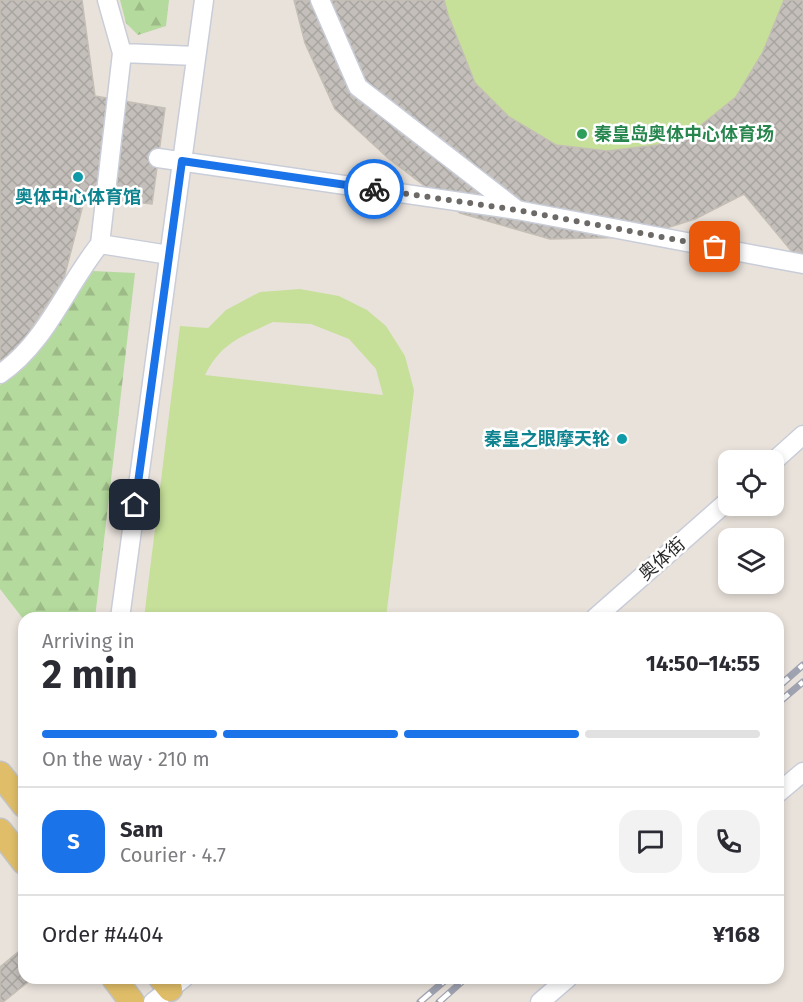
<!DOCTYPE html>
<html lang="en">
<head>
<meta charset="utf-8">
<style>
  :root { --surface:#fff; --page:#f2f2f3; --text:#2b2b33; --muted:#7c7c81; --line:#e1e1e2; --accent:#1a73e8 }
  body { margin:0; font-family:"Fira Sans","Noto Sans SC",sans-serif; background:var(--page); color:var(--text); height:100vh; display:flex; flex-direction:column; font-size:22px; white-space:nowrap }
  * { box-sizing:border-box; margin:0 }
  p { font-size:20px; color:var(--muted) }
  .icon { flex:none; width:33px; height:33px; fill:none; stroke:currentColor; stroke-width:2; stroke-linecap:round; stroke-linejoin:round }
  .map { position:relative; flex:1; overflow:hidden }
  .details { position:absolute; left:18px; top:612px; width:766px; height:372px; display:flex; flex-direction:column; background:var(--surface); border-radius:18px; box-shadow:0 3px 9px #0003 }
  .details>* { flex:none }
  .tools { position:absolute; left:718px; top:450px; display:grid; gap:12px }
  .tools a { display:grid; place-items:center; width:66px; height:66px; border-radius:12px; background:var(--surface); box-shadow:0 3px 9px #0003; font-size:30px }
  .pin { position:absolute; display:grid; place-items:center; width:51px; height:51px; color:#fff; margin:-26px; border-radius:12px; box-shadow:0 3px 9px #0006 }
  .courier { position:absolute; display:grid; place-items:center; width:60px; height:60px; margin:-30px; border:4px solid #1a73e8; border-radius:50%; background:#fff; color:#222; box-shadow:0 2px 8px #0007 }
  .head em { font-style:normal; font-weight:700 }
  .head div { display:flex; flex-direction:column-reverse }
  .head { display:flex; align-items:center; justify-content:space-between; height:102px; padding:0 24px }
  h1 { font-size:39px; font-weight:700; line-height:45px }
  .bar { display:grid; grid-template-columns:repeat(4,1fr); gap:9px 6px; align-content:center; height:72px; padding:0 24px }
  .bar i { height:8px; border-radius:4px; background:var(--line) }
  .bar .current { background:var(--accent) }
  .bar p { grid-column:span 4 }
  .line { display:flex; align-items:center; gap:15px; padding:0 24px; border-top:2px solid var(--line) }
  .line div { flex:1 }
  .round { display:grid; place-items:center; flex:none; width:63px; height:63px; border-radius:18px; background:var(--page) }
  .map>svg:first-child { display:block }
  .forest { fill:url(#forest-firs) }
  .pitch { fill:#c6e09a; fill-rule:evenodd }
  .building { fill:url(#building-cross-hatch); stroke:#c4beb5; stroke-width:1.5 }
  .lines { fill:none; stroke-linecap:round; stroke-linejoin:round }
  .minor-casing { stroke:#c9cdd8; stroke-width:21 }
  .major-casing { stroke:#c3c3c3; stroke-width:27 }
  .minor { stroke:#fff; stroke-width:18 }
  .major { stroke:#e0be69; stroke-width:24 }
  .rail-casing { stroke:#9fa2b0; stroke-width:7 }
  .rail { stroke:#fff; stroke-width:4.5; stroke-dasharray:14; stroke-linecap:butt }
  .done { stroke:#6c6967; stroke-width:6; stroke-dasharray:0 10.8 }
  .route { stroke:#1a73e8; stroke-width:8 }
  .leisure-dot { fill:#2e9e5b; stroke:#fff; stroke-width:2 }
  .culture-dot { fill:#0f9aa8; stroke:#fff; stroke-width:2 }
  .labels { text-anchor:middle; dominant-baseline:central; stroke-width:5; stroke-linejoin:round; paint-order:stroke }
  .leisure-label { font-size:18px; font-weight:bold; fill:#27864d; stroke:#fff; text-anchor:start }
  .culture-label { font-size:18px; font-weight:bold; fill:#0d838f; stroke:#fff }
  .street-label { font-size:18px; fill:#282828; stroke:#fff }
</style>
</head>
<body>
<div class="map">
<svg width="803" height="1002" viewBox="0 0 803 1002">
  <defs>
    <pattern id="forest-firs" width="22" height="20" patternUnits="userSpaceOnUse" patternTransform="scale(1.5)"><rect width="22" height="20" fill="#b5da9d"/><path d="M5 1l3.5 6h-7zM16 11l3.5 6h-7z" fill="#9cbb87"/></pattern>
    <pattern id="building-cross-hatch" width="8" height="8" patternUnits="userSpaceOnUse" patternTransform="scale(1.5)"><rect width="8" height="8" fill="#c4bfba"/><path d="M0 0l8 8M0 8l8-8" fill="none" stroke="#a8a4a0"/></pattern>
  </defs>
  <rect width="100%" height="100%" fill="#e9e2db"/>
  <!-- forest -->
  <path class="forest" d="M120,0H169L166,26L138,35L126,23Z
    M93,271L135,273L95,618H24V620L0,589V385L20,371L59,324Z"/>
  <!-- pitch -->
  <path class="pitch" d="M294,0H803V265L744,194L695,219L638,237L550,239L460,213L388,158L335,109L305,43Z
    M300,289L339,296L367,310L386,326L405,356L414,390L386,618H144L180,326L208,328L226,310L260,292ZM273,322L311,324L349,339L376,369L383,395L205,375C222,342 241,337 273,322Z"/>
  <!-- building -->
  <path class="building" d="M0,0H82L95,96L165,108L152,204L85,197L64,278L16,352L0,362Z
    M294,0H444L448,15L475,83L509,117L556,145L607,151L658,145L700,126L736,97L763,52L784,0H803V265L744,194L695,219L638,237L550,239L460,213L388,158L335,109L305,43Z
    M24,947V978H33L3,1002H0V967Z"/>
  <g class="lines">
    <!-- minor casing -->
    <g class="minor-casing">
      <path id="minor" d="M107,0L122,53L196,56
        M320,0L358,87L516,209
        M158,158L517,210L803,264
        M100,244L122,53
        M0,374C46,343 66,286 100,244L169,255
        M774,461L803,435
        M120,618L204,0
        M595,618L729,500
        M778,793L803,772
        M153,1002L184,978
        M540,1002L568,978"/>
    </g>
    <!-- major casing -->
    <g class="major-casing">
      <path id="major" d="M0,774L24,805
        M0,831L24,862
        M114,978L132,1002
        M161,978L170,989"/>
    </g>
    <!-- minor -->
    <use href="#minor" class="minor"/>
    <!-- major -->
    <use href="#major" class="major"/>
    <!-- rail casing -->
    <g class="rail-casing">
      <path id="rail" d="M778,687L803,665
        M778,703L803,682
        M420,1002L448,978
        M439,1002L466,978"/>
    </g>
    <!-- rail -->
    <use href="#rail" class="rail"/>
  </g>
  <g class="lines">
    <!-- done -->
    <path class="done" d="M374,189L517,210L715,247"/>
    <!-- route -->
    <path class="route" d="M135,505L182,161L374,189"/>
  </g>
  <!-- markers -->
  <circle class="leisure-dot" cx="582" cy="134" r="6"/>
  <g class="culture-dot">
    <circle cx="78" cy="177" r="6"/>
    <circle cx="622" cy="439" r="6"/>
  </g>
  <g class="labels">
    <!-- leisure labels -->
    <g class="leisure-label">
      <text x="594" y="134">秦皇岛奥体中心体育场</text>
    </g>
    <!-- culture labels -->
    <g class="culture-label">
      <text x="78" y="197">奥体中心体育馆</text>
      <text x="610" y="439" text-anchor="end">秦皇之眼摩天轮</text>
    </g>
    <!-- street labels -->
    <g class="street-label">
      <text transform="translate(662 559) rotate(-41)">奥体街</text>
    </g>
  </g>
</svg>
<div class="tools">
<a><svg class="icon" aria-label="locate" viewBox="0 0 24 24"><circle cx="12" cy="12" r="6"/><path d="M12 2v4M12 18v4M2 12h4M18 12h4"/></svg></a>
<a><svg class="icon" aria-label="layers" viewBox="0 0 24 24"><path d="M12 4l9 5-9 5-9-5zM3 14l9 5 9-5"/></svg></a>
</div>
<div class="pin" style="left:715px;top:247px;background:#ea580c"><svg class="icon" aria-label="bag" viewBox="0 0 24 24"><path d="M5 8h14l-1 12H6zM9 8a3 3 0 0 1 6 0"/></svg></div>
<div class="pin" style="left:135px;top:505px;background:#1f2937"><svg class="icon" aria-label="home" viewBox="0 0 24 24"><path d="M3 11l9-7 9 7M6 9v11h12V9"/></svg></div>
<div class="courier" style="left:374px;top:189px"><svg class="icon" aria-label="bike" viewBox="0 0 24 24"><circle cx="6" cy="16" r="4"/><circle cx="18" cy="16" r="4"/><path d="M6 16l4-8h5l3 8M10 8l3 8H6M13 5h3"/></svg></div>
<section class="details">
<div class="head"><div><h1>2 min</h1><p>Arriving in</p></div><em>14:50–14:55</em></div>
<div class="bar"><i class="current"></i><i class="current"></i><i class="current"></i><i></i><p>On the way · 210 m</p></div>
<div class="line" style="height:108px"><b class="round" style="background:var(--accent);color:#fff">S</b><div><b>Sam</b><p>Courier · 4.7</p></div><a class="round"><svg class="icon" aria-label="chat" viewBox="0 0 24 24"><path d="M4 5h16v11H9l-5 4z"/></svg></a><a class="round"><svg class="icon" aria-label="phone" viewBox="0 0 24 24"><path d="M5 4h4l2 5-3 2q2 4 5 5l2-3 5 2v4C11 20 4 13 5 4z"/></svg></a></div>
<div class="line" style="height:78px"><div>Order #4404</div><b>¥168</b></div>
</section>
</div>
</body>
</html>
